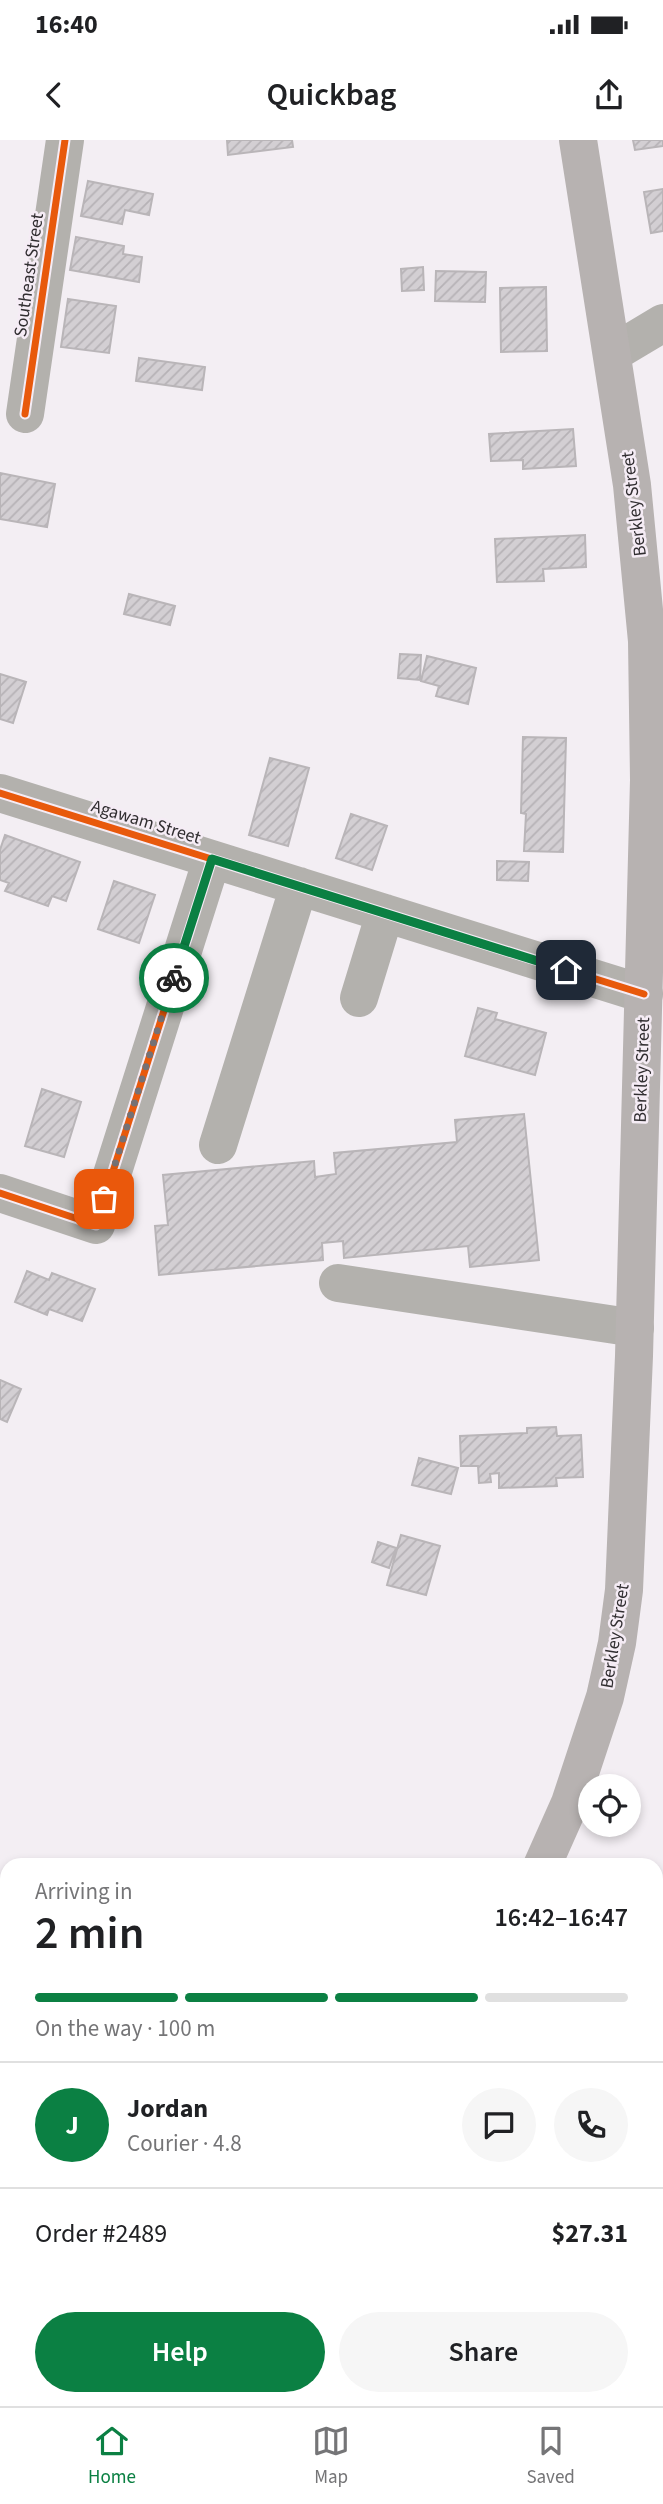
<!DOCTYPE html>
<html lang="en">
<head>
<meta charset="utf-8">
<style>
  :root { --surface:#fff; --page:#f6f6f6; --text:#202124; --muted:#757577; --line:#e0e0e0; --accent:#0b8043 }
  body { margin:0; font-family:"Source Sans 3",sans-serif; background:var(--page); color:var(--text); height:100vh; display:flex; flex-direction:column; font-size:26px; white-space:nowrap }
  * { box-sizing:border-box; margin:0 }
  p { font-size:23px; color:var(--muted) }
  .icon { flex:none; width:38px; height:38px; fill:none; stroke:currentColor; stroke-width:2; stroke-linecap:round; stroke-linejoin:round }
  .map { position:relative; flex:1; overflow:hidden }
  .details { position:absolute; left:0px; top:1718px; width:663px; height:548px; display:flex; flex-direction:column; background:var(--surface); border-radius:21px 21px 0 0; box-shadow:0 4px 10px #0003 }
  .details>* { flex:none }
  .controls { position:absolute; left:578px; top:1634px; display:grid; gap:14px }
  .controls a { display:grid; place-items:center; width:63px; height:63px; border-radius:50%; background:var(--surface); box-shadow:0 4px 10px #0003; font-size:35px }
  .pin { position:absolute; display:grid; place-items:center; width:60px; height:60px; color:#fff; margin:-30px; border-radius:14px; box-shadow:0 4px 10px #0006 }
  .courier { position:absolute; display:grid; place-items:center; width:70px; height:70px; margin:-35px; border:5px solid #0b8043; border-radius:50%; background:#fff; color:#222; box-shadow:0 2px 9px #0007 }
  .head em { font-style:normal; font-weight:600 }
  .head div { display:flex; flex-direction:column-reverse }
  .head { display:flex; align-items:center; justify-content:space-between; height:119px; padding:0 35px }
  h1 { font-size:46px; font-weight:600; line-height:52px }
  .bar { display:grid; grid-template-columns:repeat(4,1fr); gap:10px 7px; align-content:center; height:84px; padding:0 35px }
  .bar i { height:9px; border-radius:5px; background:var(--line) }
  .bar .selected { background:var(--accent) }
  .bar p { grid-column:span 4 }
  .line { display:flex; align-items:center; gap:18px; padding:0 35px; border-top:2px solid var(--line) }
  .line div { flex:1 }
  .round { display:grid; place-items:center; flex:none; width:74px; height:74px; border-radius:37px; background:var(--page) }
  .primary-button { display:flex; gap:14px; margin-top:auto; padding:14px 35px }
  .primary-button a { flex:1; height:80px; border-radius:42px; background:var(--accent); color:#fff; font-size:28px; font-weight:600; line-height:80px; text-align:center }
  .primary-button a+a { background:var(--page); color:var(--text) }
  .status { display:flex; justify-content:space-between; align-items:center; height:49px; padding:0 35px; background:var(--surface); direction:ltr }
  .status svg { height:19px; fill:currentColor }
  header { display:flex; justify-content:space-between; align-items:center; height:91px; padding:0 35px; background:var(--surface); font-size:32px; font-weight:600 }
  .menu { display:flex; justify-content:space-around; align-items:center; height:98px; border-top:2px solid var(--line); background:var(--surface); font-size:19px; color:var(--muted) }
  .menu a { display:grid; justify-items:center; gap:4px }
  .menu .selected { color:var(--accent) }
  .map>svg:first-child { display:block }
  .building { fill:url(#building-hatch); stroke:#b9b5b8; stroke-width:2 }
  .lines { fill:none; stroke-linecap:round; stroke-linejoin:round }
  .minor { stroke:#b3b1ad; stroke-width:38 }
  .major { stroke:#b7b2b1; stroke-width:38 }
  .cycleway-casing { stroke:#f5ecf5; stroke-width:11 }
  .cycleway { stroke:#e8590c; stroke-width:7 }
  .done { stroke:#757175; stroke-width:7; stroke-dasharray:0 12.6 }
  .route { stroke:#0b8043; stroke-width:9 }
  .labels { text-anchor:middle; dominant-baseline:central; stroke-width:5; stroke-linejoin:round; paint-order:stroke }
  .street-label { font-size:18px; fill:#312e31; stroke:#f5ecf5 }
</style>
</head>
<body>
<div class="status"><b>16:40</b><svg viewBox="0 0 49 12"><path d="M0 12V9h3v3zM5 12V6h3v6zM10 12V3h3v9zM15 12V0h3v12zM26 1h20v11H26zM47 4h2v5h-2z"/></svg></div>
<header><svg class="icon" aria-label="back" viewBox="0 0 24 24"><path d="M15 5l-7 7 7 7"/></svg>Quickbag<svg class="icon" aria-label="share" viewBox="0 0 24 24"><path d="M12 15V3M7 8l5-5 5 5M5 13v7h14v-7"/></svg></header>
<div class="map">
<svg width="663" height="2266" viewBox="0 0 663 2266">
  <defs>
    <pattern id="building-hatch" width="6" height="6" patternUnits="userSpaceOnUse" patternTransform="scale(1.75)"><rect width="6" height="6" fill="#d3cfd3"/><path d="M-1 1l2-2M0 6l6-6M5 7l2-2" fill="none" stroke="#b6b2b6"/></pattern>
  </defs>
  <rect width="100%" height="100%" fill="#f3eef3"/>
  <!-- building -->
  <path class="building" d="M227,0H292L293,7L228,15Z
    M633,0H663V6L635,10Z
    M88,41L153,54L149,75L125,70L122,84L81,76Z
    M663,49V91L651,93L644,52Z
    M76,97L124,106L123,114L142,117L139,142L70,130Z
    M423,127L424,150L402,151L401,129Z
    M436,131L486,132L485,162L435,161Z
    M546,147L547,211L501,212L500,148Z
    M68,159L116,166L109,213L61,207Z
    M139,218L205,227L202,250L136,241Z
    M573,289L576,326L523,329V320L491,321L489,294Z
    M0,333L55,344L47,387L0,379Z
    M585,395L586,427L543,429L544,441L497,442L495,399Z
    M129,454L175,466L170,485L124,474Z
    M400,514L421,515L420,540L398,538Z
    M427,516L476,528L468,564L436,556L439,546L421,541Z
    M0,534L26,542L13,583L0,579Z
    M523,597L566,598L563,712L524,711L526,674L521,673Z
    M270,618L309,628L288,706L249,695Z
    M351,674L387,686L372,730L336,718Z
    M5,695L80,722L66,761L52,756L48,766L5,751L9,743L0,740V710Z
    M497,721L529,722L528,741L497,740Z
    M114,741L155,755L139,803L98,789Z
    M478,868L497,873L495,879L546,893L535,935L465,916Z
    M42,949L81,962L64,1017L25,1006Z
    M524,974L539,1120L470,1127L468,1106L344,1118L343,1101L322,1103L323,1120L159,1135L155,1086L168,1085L163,1035L314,1021L315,1037L336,1034L334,1013L457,1002L455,980Z
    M27,1131L49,1140L52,1133L95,1149L82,1181L49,1169L47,1175L15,1162Z
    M0,1240L21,1249L7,1282L0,1279Z
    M556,1287L557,1296L581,1295L583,1337L556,1338L557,1346L499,1348V1333L490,1334L491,1342L479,1343L478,1326H461L460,1296L527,1293V1288Z
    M419,1318L458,1328L451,1354L412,1345Z
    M401,1395L440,1406L426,1455L387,1445Z
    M378,1402L396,1408L389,1428L372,1422Z
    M657,1765L663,1769L662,1841L656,1837Z
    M656,1935L663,1939V1987L656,1983Z"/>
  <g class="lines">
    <!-- minor -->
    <path class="minor" d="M613,213L663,183
      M25,274L65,0
      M0,653L644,854
      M359,858L385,773
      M218,1005L299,746
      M0,1053L96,1085L212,719
      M338,1143L635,1188"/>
    <!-- major -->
    <path class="major" d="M542,1726L570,1663L605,1557L617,1503L624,1450L634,1216L649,640L647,501L632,345L578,0
      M146,2266L151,2259"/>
    <!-- cycleway casing -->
    <g class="cycleway-casing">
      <path id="cycleway" d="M25,274L65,0
        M0,653L644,854
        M0,1053L96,1085L212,719"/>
    </g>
    <!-- cycleway -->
    <use href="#cycleway" class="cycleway"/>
  </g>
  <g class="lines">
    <!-- done -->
    <path class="done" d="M104,1059L174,838"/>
    <!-- route -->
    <path class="route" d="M174,838L212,719L566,830"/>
  </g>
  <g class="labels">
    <!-- street labels -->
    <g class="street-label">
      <text transform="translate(29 135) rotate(-82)">Southeast Street</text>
      <text transform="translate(634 364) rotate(-97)">Berkley Street</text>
      <text transform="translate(146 682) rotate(17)">Agawam Street</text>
      <text transform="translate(642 930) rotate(-88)">Berkley Street</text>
      <text transform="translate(615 1496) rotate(-81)">Berkley Street</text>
    </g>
  </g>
</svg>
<div class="controls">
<a><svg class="icon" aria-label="locate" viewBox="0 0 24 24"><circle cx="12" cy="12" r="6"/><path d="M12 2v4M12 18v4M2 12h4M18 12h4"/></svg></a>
</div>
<div class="pin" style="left:104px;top:1059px;background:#ea580c"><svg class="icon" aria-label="bag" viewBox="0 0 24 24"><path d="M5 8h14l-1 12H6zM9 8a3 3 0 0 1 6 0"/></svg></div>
<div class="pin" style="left:566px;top:830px;background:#1f2937"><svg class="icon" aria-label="home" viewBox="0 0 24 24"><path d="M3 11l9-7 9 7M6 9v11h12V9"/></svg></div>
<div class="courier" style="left:174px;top:838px"><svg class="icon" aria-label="bike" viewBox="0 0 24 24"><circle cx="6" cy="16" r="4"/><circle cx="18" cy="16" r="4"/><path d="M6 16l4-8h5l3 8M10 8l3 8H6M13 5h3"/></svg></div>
<section class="details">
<div class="head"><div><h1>2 min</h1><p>Arriving in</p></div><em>16:42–16:47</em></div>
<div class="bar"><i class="selected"></i><i class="selected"></i><i class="selected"></i><i></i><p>On the way · 100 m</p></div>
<div class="line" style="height:126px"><b class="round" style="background:var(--accent);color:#fff">J</b><div><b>Jordan</b><p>Courier · 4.8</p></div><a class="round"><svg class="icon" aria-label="chat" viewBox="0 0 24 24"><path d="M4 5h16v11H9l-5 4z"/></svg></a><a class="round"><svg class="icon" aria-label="phone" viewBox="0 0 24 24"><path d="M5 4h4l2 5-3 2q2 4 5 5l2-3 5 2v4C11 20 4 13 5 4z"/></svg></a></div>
<div class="line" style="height:91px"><div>Order #2489</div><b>$27.31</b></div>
<div class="primary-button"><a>Help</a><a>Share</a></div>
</section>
</div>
<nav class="menu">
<a class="selected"><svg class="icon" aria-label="home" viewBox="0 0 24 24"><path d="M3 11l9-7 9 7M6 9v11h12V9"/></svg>Home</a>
<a><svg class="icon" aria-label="map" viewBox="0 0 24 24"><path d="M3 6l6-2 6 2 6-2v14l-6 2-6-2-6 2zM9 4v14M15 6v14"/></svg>Map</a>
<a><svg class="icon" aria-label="saved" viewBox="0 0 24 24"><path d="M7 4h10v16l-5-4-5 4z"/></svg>Saved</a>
</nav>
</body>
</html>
